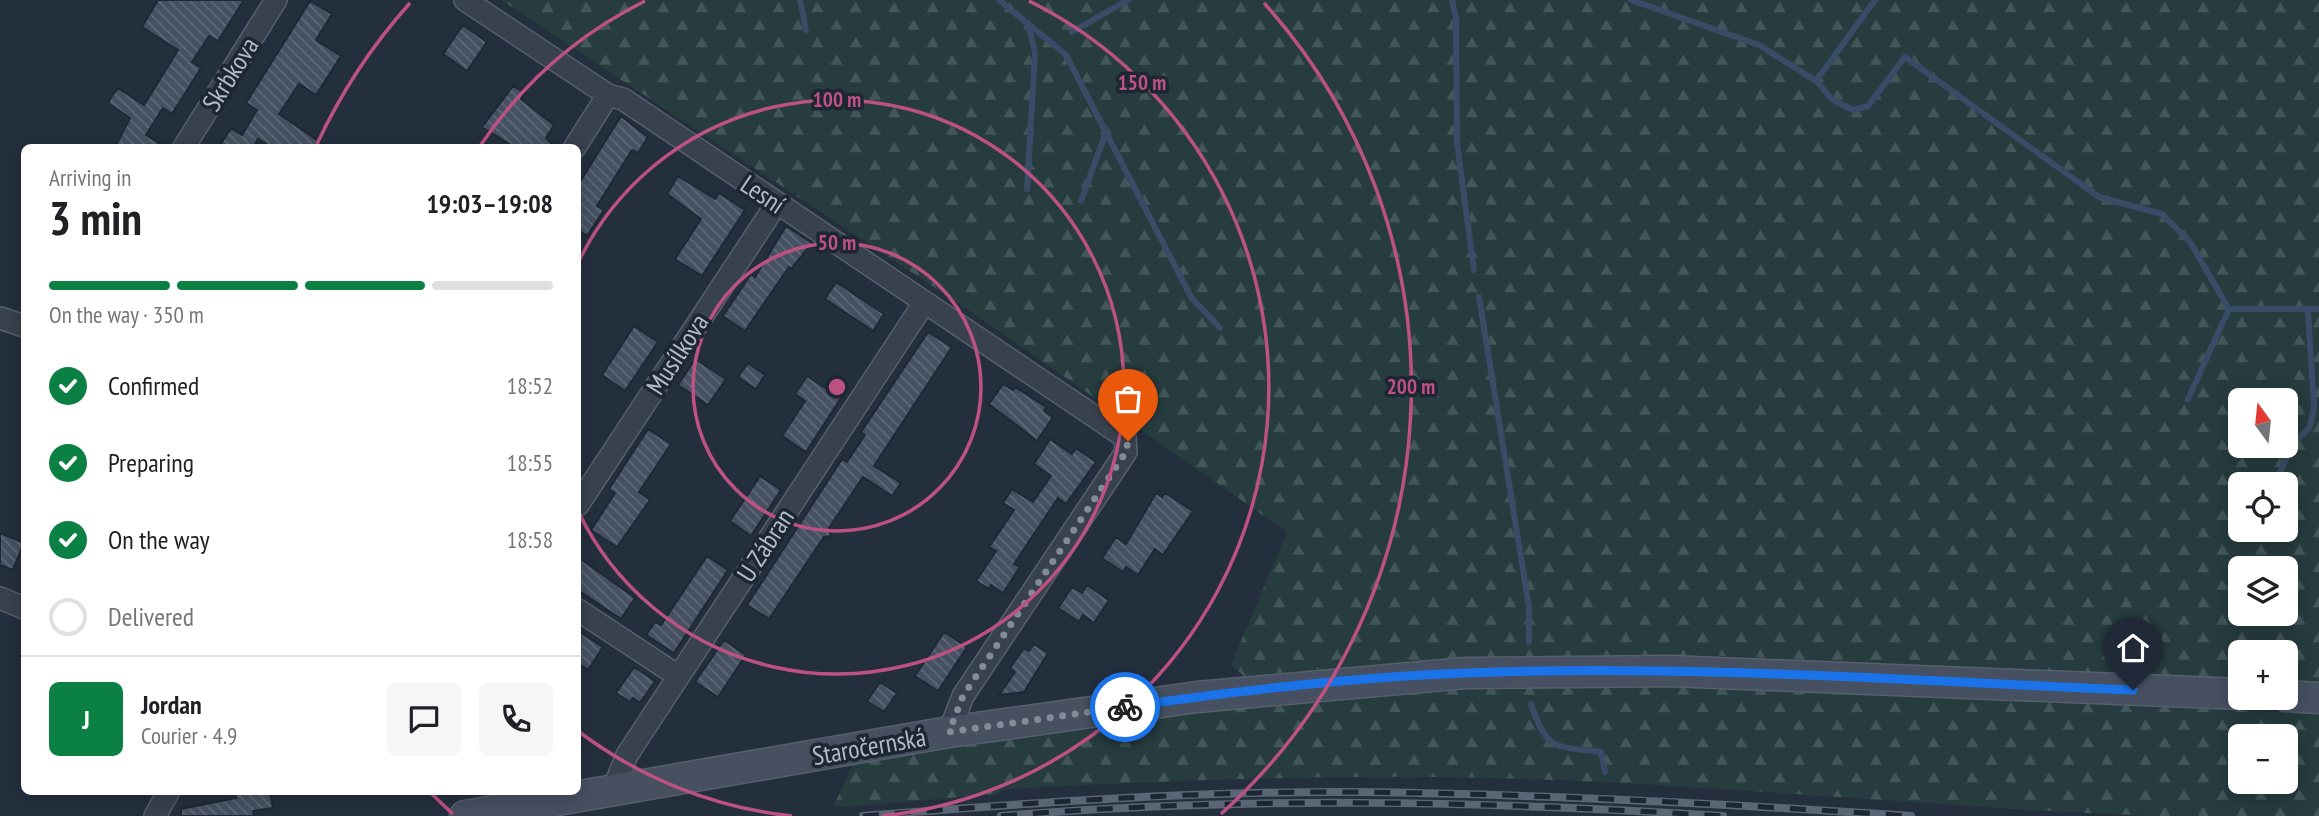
<!DOCTYPE html>
<html lang="en">
<head>
<meta charset="utf-8">
<style>
  :root { --surface:#fff; --page:#f6f6f6; --text:#202124; --muted:#757577; --line:#e0e0e0; --accent:#0b8043 }
  body { margin:0; font-family:"PT Sans Narrow",sans-serif; background:var(--page); color:var(--text); height:100vh; display:flex; flex-direction:column; font-size:26px; white-space:nowrap }
  * { box-sizing:border-box; margin:0 }
  p { font-size:23px; color:var(--muted) }
  .icon { flex:none; width:38px; height:38px; fill:none; stroke:currentColor; stroke-width:2; stroke-linecap:round; stroke-linejoin:round }
  .map { position:relative; flex:1; overflow:hidden }
  .details { position:absolute; left:21px; top:144px; width:560px; height:651px; display:flex; flex-direction:column; background:var(--surface); border-radius:10px; box-shadow:0 4px 18px #0003 }
  .details>* { flex:none }
  .needle { width:46px; rotate:345deg }
  .fabs { position:absolute; left:2228px; top:388px; display:grid; gap:14px }
  .fabs a { display:grid; place-items:center; width:70px; height:70px; border-radius:10px; background:var(--surface); box-shadow:0 4px 18px #0003; font-size:35px }
  .pin { position:absolute; display:grid; place-items:center; width:60px; height:60px; color:#fff; margin:-72px -30px; border-radius:50% 50% 50% 0; rotate:-45deg; box-shadow:0 0 7px #0007 }
  .pin .icon { rotate:45deg }
  .courier { position:absolute; display:grid; place-items:center; width:70px; height:70px; margin:-35px; border:5px solid #1a73e8; border-radius:50%; background:#fff; color:#222; box-shadow:0 2px 9px #0007 }
  .head em { font-style:normal; font-weight:800 }
  .head div { display:flex; flex-direction:column-reverse }
  .head { display:flex; align-items:center; justify-content:space-between; height:119px; padding:0 28px }
  h1 { font-size:46px; font-weight:800; line-height:52px }
  .bar { display:grid; grid-template-columns:repeat(4,1fr); gap:10px 7px; align-content:center; height:84px; padding:0 28px }
  .bar i { height:9px; border-radius:5px; background:var(--line) }
  .bar .selected { background:var(--accent) }
  .bar p { grid-column:span 4 }
  .line { display:flex; align-items:center; gap:18px; padding:0 28px; border-top:2px solid var(--line) }
  .line div { flex:1 }
  .round { display:grid; place-items:center; flex:none; width:74px; height:74px; border-radius:10px; background:var(--page) }
  ol { padding:0 28px; list-style:none }
  li { display:flex; align-items:center; gap:21px; height:77px }
  li p { margin-inline-start:auto }
  li .icon { padding:7px; border-radius:50%; background:var(--accent); color:#fff; stroke-width:4 }
  li:last-child { color:var(--muted) }
  li i { width:38px; height:38px; border:4px solid var(--line); border-radius:50% }
  .map>svg:first-child { display:block }
  .forest { fill:url(#forest-firs); fill-rule:evenodd }
  .lines { fill:none; stroke-linecap:round; stroke-linejoin:round }
  .stream { stroke:#394c67; stroke-width:6 }
  .building { fill:url(#building-back-hatch); stroke:#1f2835; stroke-width:2 }
  .minor-casing { stroke:#565f6c; stroke-width:24 }
  .secondary-casing { stroke:#565f6c; stroke-width:33 }
  .minor { stroke:#38414e; stroke-width:21 }
  .secondary { stroke:#465061; stroke-width:30 }
  .rail-casing { stroke:#5a6575; stroke-width:8 }
  .rail { stroke:#1d2633; stroke-width:5; stroke-dasharray:16; stroke-linecap:butt }
  .done { stroke:#828b98; stroke-width:7; stroke-dasharray:0 12.6 }
  .route { stroke:#1a73e8; stroke-width:9 }
  .ring { fill:none; stroke:#bd5182; stroke-width:3.5 }
  .labels { text-anchor:middle; dominant-baseline:central; stroke-width:7; stroke-linejoin:round; paint-order:stroke }
  .street-label { font-size:26px; fill:#b4bcc9; stroke:#1d2633 }
  .centre { fill:#bd5182; stroke:#1d2633; stroke-width:3.5 }
  .ring-label { font-size:21px; text-anchor:middle; font-weight:bold; fill:#bd5182; stroke:#1d2633; stroke-width:7; stroke-linejoin:round; paint-order:stroke }
</style>
</head>
<body>
<div class="map">
<svg width="2319" height="816" viewBox="0 0 2319 816">
  <defs>
    <pattern id="forest-firs" width="22" height="20" patternUnits="userSpaceOnUse" patternTransform="scale(1.75)"><rect width="22" height="20" fill="#263c3f"/><path d="M5 1l3.5 6h-7zM16 11l3.5 6h-7z" fill="#435659"/></pattern>
    <pattern id="building-back-hatch" width="6" height="6" patternUnits="userSpaceOnUse" patternTransform="scale(1.75)"><rect width="6" height="6" fill="#455162"/><path d="M-1 5l2 2M0 0l6 6M5-1l2 2" fill="none" stroke="#5d6877"/></pattern>
  </defs>
  <rect width="100%" height="100%" fill="#242f3e"/>
  <!-- forest -->
  <path class="forest" d="M501,0H2319V682L2286,681V653H2240V679L1700,655L1465,657L1244,676L1231,665L1287,532L976,315ZM2240,401H2286V446H2240ZM2240,485H2286V530H2240ZM2240,569H2286V614H2240Z
    M1699,686L2319,714V816C2266,816 2213,816 2161,816C1950,809 1739,786 1528,779C1354,773 1180,780 1007,789L996,794L844,807L834,805L854,762C1057,729 1261,699 1466,689C1543,685 1622,687 1699,686ZM2240,737H2286V782H2240Z"/>
  <g class="lines">
    <!-- stream -->
    <path class="stream" d="M800,0L806,30
      M999,0L1066,55L1191,297L1220,328
      M1452,0L1456,18L1457,143L1474,270
      M1631,0L1759,45L1816,81L1833,100L1853,110L1868,106L1905,57L2099,197L2162,214L2190,242L2229,309H2319
      M1072,32L1128,0
      M1816,81L1875,0
      M1027,189L1035,53L1028,24
      M1081,201L1106,132
      M1479,297L1529,607V642
      M2188,399L2229,309
      M2274,485L2293,444L2310,427L2314,406L2308,312
      M2251,532L2252,530
      M1531,704C1547,751 1554,746 1601,752L1605,772"/>
  </g>
  <!-- building -->
  <path class="building" d="M158,0H244L218,41L209,36L192,62L201,68L172,114L163,108L146,135L165,147H115L130,118L108,103L112,96L118,88L144,105L178,50L142,27Z
    M310,1L332,14L316,40L341,56L316,95L299,84L279,114L327,147H271L258,139L255,144L261,147H219L231,128L242,135L257,110L246,103Z
    M463,25L487,42L467,71L443,54Z
    M513,86L525,93L521,99L554,125L546,138L555,147H514L482,127Z
    M621,116L648,137L638,153L632,150L597,206L604,210L587,236L578,230V185Z
    M678,176L715,199L719,193L745,210L702,276L675,259L701,219L667,194Z
    M786,226L812,243L791,269L789,267L745,331L723,316L751,274L755,277Z
    M836,282L884,314L873,331L825,299Z
    M634,326L658,342L625,391L602,375Z
    M928,332L952,347L874,466L901,483L892,496L863,477L829,528L831,536L824,537L769,619L747,605L842,459L847,462L865,435L861,432Z
    M695,359L726,379L708,405L678,385Z
    M748,363L765,375L756,389L738,377Z
    M807,376L841,398L806,452L782,436L805,401L795,394Z
    M1003,384L1013,390L1015,387L1046,407L1044,411L1053,417L1037,441L989,404Z
    M648,429L671,444L639,492L650,500L617,547L591,530L615,493L609,489Z
    M1050,439L1072,454L1076,448L1096,462L1066,504L1058,498L1014,564L1020,567L1003,593L991,585L989,589L976,581L996,551L989,547L1014,510L1003,503L1012,489L1033,502L1051,476L1034,464Z
    M760,476L781,490L751,536L730,521Z
    M1156,493L1162,497L1165,493L1193,511L1163,555L1155,549L1138,575L1126,567L1123,572L1102,558L1116,537L1126,544Z
    M0,533L24,543L13,570L0,565Z
    M707,556L728,570L674,653L646,635L655,622L661,625Z
    M578,557L635,598L621,619L578,590Z
    M1087,585L1109,600L1094,623L1083,615L1079,622L1058,608L1072,587L1082,593Z
    M578,631L603,647L588,670L578,663Z
    M944,632L967,647L938,691L915,676Z
    M724,640L746,655L718,697L695,682Z
    M1034,644L1048,653L1024,692L999,695L1015,672L1010,668L1024,648L1029,651Z
    M634,667L655,681L640,703L633,698L630,702L616,693Z
    M880,682L897,693L884,712L867,701Z
    M235,791H270L273,808L253,811L254,816H181V809L236,798Z"/>
  <g class="lines">
    <!-- minor casing -->
    <g class="minor-casing">
      <path id="minor" d="M465,0L608,95L623,99L1125,437L1126,452L963,696L949,732
        M184,147L276,0
        M575,147L608,95
        M0,318L24,326
        M578,505L777,203
        M0,598L24,608
        M578,610L678,676
        M613,790L627,755L924,303
        M155,816L169,791"/>
    </g>
    <!-- secondary casing -->
    <g class="secondary-casing">
      <path id="secondary" d="M2286,696L2319,698
        M465,816L949,732L1197,697L1466,673L1671,671L2240,694"/>
    </g>
    <!-- minor -->
    <use href="#minor" class="minor"/>
    <!-- secondary -->
    <use href="#secondary" class="secondary"/>
    <!-- rail casing -->
    <g class="rail-casing">
      <path id="rail" d="M863,816C1027,803 1193,791 1358,792C1543,794 1727,804 1911,816
        M1001,816C1241,796 1484,801 1723,816"/>
    </g>
    <!-- rail -->
    <use href="#rail" class="rail"/>
  </g>
  <g class="lines">
    <!-- done -->
    <path class="done" d="M1125,707L949,732L963,696L1126,452L1128,441"/>
    <!-- route -->
    <path class="route" d="M1125,707C1238,691 1353,677 1467,673C1689,664 1911,681 2133,690"/>
  </g>
  <!-- distance rings -->
  <g class="ring">
    <circle cx="837" cy="387" r="144"/>
    <path d="M578 263A287 287 0 1 1 578 511"/>
    <path d="M792 816A431 431 0 0 1 578 731M480 146A431 431 0 0 1 645 1M1029 1A431 431 0 0 1 882 816"/>
    <path d="M453 814A574 574 0 0 1 431 793M317 144A574 574 0 0 1 410 3M1264 3A574 574 0 0 1 1221 814"/>
  </g>
  <g class="labels">
    <!-- street labels -->
    <g class="street-label">
      <text transform="translate(230 74) rotate(-58)">Skrbkova</text>
      <text transform="translate(763 194) rotate(34)">Lesní</text>
      <text transform="translate(677 354) rotate(-57)">Musílkova</text>
      <text transform="translate(765 545) rotate(-57)">U Zábran</text>
      <text transform="translate(869 746) rotate(-10)">Staročernská</text>
    </g>
  </g>
  <circle cx="837" cy="387" r="10" class="centre"/>
  <g class="ring-label">
    <text x="1142" y="90">150 m</text>
    <text x="837" y="107">100 m</text>
    <text x="837" y="250">50 m</text>
    <text x="1411" y="394">200 m</text>
  </g>
</svg>
<div class="fabs">
<a><svg class="needle" viewBox="-14 -14 28 28"><path d="M0-13l5 13h-10z" fill="#e53935"/><path d="M0 13l5-13h-10z" fill="#757577"/></svg></a>
<a><svg class="icon" aria-label="locate" viewBox="0 0 24 24"><circle cx="12" cy="12" r="6"/><path d="M12 2v4M12 18v4M2 12h4M18 12h4"/></svg></a>
<a><svg class="icon" aria-label="layers" viewBox="0 0 24 24"><path d="M12 4l9 5-9 5-9-5zM3 14l9 5 9-5"/></svg></a>
<a>+</a>
<a>−</a>
</div>
<div class="pin" style="left:1128px;top:441px;background:#ea580c"><svg class="icon" aria-label="bag" viewBox="0 0 24 24"><path d="M5 8h14l-1 12H6zM9 8a3 3 0 0 1 6 0"/></svg></div>
<div class="pin" style="left:2133px;top:690px;background:#1f2937"><svg class="icon" aria-label="home" viewBox="0 0 24 24"><path d="M3 11l9-7 9 7M6 9v11h12V9"/></svg></div>
<div class="courier" style="left:1125px;top:707px"><svg class="icon" aria-label="bike" viewBox="0 0 24 24"><circle cx="6" cy="16" r="4"/><circle cx="18" cy="16" r="4"/><path d="M6 16l4-8h5l3 8M10 8l3 8H6M13 5h3"/></svg></div>
<section class="details">
<div class="head"><div><h1>3 min</h1><p>Arriving in</p></div><em>19:03–19:08</em></div>
<div class="bar"><i class="selected"></i><i class="selected"></i><i class="selected"></i><i></i><p>On the way · 350 m</p></div>
<ol>
<li><svg class="icon" aria-label="check" viewBox="0 0 24 24"><path d="M5 12l5 5 9-10"/></svg>Confirmed<p>18:52</p></li>
<li><svg class="icon" aria-label="check" viewBox="0 0 24 24"><path d="M5 12l5 5 9-10"/></svg>Preparing<p>18:55</p></li>
<li><svg class="icon" aria-label="check" viewBox="0 0 24 24"><path d="M5 12l5 5 9-10"/></svg>On the way<p>18:58</p></li>
<li><i></i>Delivered</li>
</ol>
<div class="line" style="height:126px"><b class="round" style="background:var(--accent);color:#fff">J</b><div><b>Jordan</b><p>Courier · 4.9</p></div><a class="round"><svg class="icon" aria-label="chat" viewBox="0 0 24 24"><path d="M4 5h16v11H9l-5 4z"/></svg></a><a class="round"><svg class="icon" aria-label="phone" viewBox="0 0 24 24"><path d="M5 4h4l2 5-3 2q2 4 5 5l2-3 5 2v4C11 20 4 13 5 4z"/></svg></a></div>
</section>
</div>
</body>
</html>
